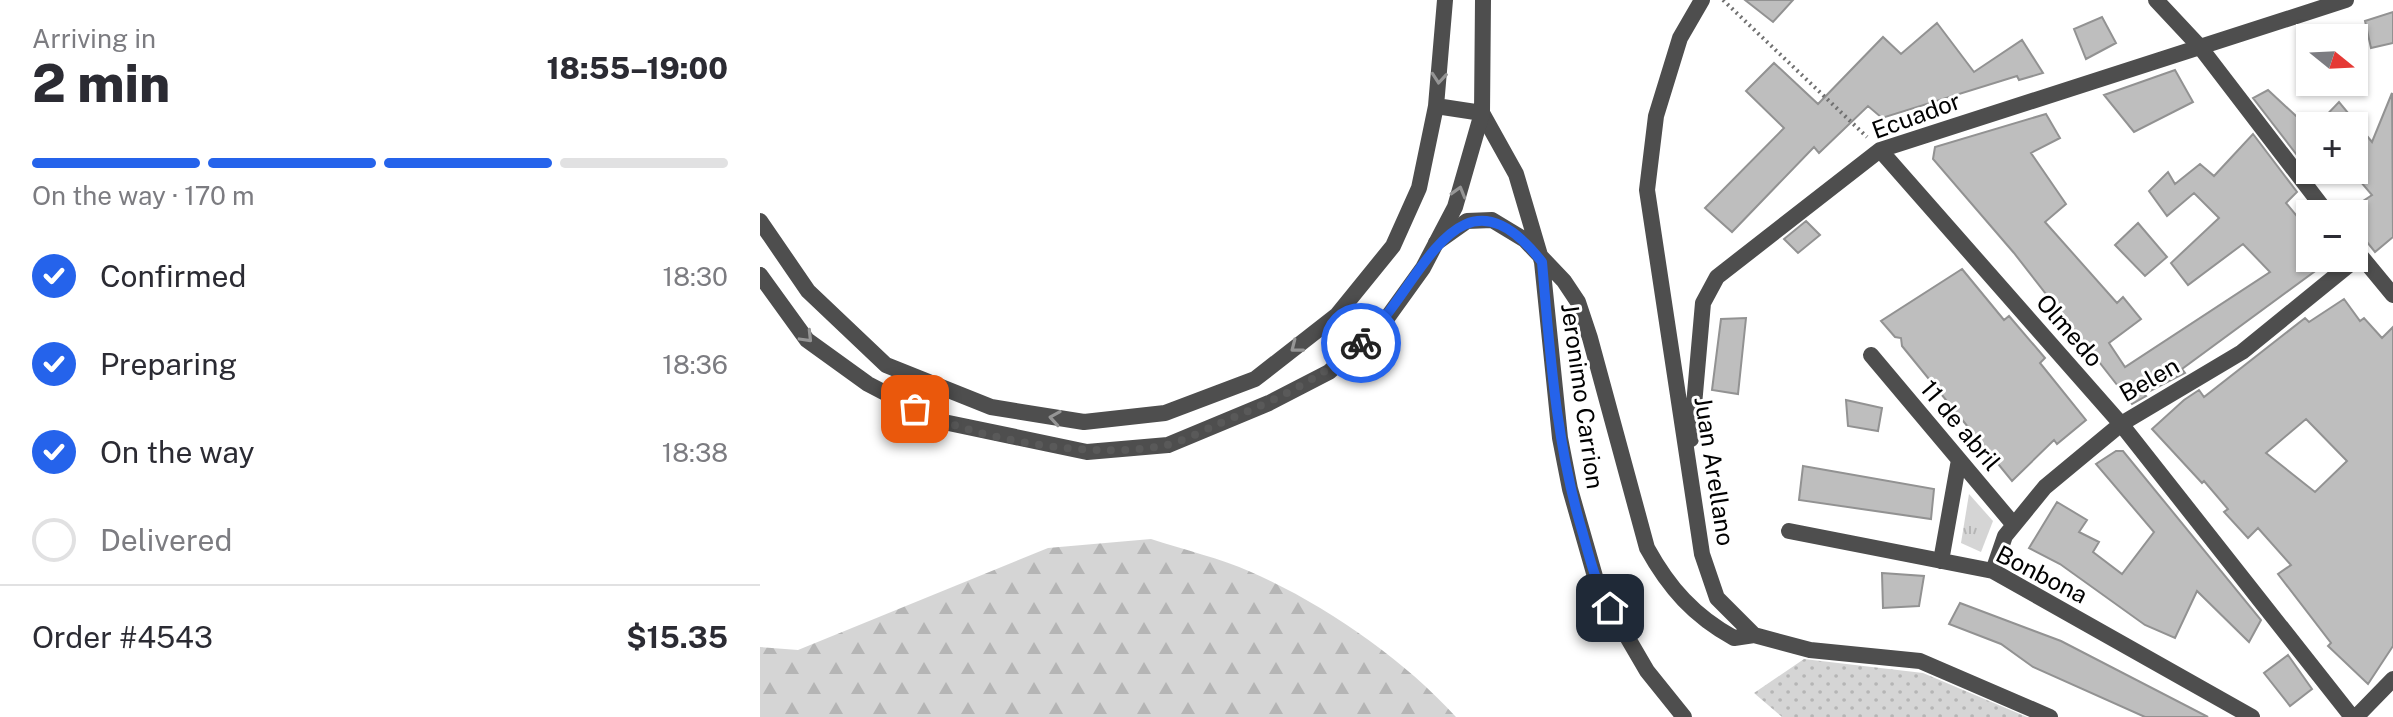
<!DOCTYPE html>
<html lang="en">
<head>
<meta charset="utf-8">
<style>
  :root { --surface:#fff; --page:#f7f7f7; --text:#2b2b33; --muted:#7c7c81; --line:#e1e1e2; --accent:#2563eb }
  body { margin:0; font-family:"Public Sans",sans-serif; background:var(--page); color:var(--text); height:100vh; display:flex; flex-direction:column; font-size:30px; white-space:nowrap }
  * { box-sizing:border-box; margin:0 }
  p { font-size:26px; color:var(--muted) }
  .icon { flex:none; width:44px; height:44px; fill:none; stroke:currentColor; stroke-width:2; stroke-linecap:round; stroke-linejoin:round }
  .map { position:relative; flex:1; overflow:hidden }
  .panel { display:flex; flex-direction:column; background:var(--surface); width:760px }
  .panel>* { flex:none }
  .needle { width:52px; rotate:108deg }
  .tools { position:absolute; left:1536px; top:24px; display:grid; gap:16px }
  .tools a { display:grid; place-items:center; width:72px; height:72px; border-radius:0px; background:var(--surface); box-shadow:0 2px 6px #0004; font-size:40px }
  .pin { position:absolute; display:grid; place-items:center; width:68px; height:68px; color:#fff; margin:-34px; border-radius:16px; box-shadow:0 4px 12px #0006 }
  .courier { position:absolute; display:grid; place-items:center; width:80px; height:80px; margin:-40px; border:6px solid #2563eb; border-radius:50%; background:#fff; color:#222; box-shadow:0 2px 10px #0007 }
  .overview em { font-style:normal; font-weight:800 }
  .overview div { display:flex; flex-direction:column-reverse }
  .overview { display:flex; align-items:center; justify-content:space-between; height:136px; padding:0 32px }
  h1 { font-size:52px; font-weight:800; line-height:60px }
  .bar { display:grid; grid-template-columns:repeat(4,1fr); gap:12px 8px; align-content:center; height:96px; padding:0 32px }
  .bar i { height:10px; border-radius:6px; background:var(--line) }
  .bar .selected { background:var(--accent) }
  .bar p { grid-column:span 4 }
  .line { display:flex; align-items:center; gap:20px; padding:0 32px; border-top:2px solid var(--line) }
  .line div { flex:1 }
  ol { padding:0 32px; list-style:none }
  li { display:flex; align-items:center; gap:24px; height:88px }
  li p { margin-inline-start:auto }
  li .icon { padding:8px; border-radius:50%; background:var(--accent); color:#fff; stroke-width:4 }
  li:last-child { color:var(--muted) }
  li i { width:44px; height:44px; border:4px solid var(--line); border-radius:50% }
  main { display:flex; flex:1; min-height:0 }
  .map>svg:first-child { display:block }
  .grass { fill:url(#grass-tufts) }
  .forest { fill:url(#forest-firs) }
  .park { fill:url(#park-dots) }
  .building { fill:#bebebe; stroke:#929292; stroke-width:2; fill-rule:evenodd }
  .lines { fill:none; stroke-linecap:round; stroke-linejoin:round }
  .path { stroke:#707070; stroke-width:4; stroke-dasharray:2 4; stroke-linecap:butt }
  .minor { stroke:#4e4e4e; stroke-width:16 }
  .tertiary { stroke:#4e4e4e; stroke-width:16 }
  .oneway { stroke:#959595 }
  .done { stroke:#595959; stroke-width:8; stroke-dasharray:0 14.4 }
  .route { stroke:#2563eb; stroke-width:10 }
  .labels { text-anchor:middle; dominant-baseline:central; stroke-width:6; stroke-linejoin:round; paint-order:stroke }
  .street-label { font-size:24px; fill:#000; stroke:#fff }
</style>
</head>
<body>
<main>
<section class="panel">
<div class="overview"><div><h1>2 min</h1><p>Arriving in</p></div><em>18:55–19:00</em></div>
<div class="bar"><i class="selected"></i><i class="selected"></i><i class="selected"></i><i></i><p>On the way · 170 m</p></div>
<ol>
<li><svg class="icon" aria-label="check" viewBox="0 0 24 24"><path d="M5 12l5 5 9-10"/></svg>Confirmed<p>18:30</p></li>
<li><svg class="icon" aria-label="check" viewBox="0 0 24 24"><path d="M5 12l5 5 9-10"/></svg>Preparing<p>18:36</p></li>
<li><svg class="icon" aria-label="check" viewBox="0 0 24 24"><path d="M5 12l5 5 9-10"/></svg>On the way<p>18:38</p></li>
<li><i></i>Delivered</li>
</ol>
<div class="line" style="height:104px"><div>Order #4543</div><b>$15.35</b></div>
</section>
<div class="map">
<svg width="1633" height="717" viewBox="0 0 1633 717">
  <defs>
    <pattern id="grass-tufts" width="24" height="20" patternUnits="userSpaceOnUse" patternTransform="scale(2)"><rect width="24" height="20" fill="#d5d5d5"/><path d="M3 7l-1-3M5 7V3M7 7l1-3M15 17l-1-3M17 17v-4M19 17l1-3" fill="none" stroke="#b5b5b5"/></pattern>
    <pattern id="forest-firs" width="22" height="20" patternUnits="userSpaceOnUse" patternTransform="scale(2)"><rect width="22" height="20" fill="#d5d5d5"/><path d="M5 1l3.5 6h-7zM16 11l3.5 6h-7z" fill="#b5b5b5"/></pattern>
    <pattern id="park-dots" width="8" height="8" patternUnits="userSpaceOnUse" patternTransform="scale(2)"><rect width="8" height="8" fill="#d5d5d5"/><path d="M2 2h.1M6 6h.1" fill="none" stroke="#b5b5b5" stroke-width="1.8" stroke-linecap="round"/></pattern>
  </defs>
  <rect width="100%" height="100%" fill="#fff"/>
  <!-- grass -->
  <path class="grass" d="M1209,494L1233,521L1221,552L1201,543Z"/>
  <!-- forest -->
  <path class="forest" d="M391,539C424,550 460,558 491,572C565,605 641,657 696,717H0V647L38,650L288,548Z"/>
  <!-- park -->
  <path class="park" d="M1044,659L1163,673L1267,717H1022L994,693Z"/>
  <!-- building -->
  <path class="building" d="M985,0H1033L1013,22Z
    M1633,12V43L1611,48L1605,21Z
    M1342,17L1356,43L1326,59L1314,29Z
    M1177,23L1214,72L1262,40L1283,73L1259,80L1257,76L1122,118L1108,106L1059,153L1054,147L972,232L945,208L1024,128L986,91L1014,63L1058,104L1123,37L1141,54Z
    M1415,70L1433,102L1374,132L1344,95Z
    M1508,90L1550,129V172L1493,98Z
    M1632,93L1633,237L1615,252L1594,226V207L1612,195L1594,174V126H1556L1579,102L1612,142Z
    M1286,114L1300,138L1271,153L1306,204L1285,222L1357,303L1363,297L1381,319L1349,343L1365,367L1510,272L1483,244L1428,285L1411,263L1459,218L1434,193L1407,216L1389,191L1408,172L1415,184L1440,164L1454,176L1493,134L1537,192L1526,203L1550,232V258H1573L1422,369L1425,373L1384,394L1386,396L1372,404L1254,253L1173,159L1175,147Z
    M1046,221L1060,235L1038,253L1024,239Z
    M1378,223L1407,257L1385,276L1355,245Z
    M1202,269L1244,320L1249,316L1285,358L1280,363L1326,420L1297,444L1294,440L1252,481L1142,346L1141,338L1135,337L1121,321Z
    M1584,299L1600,321L1604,318L1622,338L1633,327V646L1608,684L1568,646L1571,643L1518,574L1531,565L1498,528L1488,538L1464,512L1468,509L1444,481L1442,483L1392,429L1424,400L1439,390L1444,397L1545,318L1549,322ZM1546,419L1587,461L1555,492L1506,453Z
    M986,318L978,394L952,390L961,319Z
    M1086,400L1122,408L1118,431L1088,426Z
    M1356,451H1363L1501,620L1489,642L1437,591L1415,638L1385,625L1300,564L1269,548L1297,502L1327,520L1319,532L1339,542L1333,552L1362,574L1394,532L1336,464Z
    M1043,466L1174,489L1171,519L1039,500Z
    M1122,573L1164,576L1159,606L1123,608Z
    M1200,603L1301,641L1448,717H1385L1273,667L1241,644L1189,624Z
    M1528,655L1552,689L1530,706L1504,673Z"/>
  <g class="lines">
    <!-- path -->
    <path class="path" d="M963,0L1107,137"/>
    <!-- minor -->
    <path class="minor" d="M942,0L920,38L896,116L887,190L942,554L957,598L994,635L1050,650L1160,661L1290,717
      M1396,0L1440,47L1568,214
      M722,113L756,174L782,262L800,438L810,489L838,587L887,671L924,717
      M1120,150L1361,424L1592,717
      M676,243L707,221L732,220L765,240L804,281L818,302L830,338L887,548C909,588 934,616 974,638L994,635
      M1595,249L1633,295
      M1111,355L1254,525
      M931,439L943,303L957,277L1120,150L1586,0
      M1029,531L1233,571L1492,717
      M1181,561L1199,460
      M1233,571L1245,536L1285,487L1361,424L1482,352L1600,256
      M1596,717L1633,679"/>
    <!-- tertiary -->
    <path class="tertiary" d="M676,106L722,113
      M0,221L48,291L126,365L231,407L324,422L405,413L495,379L577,315L633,246L659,188L676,106L685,0
      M0,275L47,340L108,384L179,421L327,452L408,445L509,403L569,372L622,325L663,268L695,207L722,113L723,0"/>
  </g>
  <!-- one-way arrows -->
  <defs><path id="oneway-chevron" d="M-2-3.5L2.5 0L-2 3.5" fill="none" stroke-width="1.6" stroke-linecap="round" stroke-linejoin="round" transform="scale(2)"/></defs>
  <g class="oneway">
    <use href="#oneway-chevron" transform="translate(679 78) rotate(95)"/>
    <use href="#oneway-chevron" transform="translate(699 192) rotate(-74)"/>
    <use href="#oneway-chevron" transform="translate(47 337) rotate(46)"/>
    <use href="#oneway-chevron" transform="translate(536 347) rotate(142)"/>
    <use href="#oneway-chevron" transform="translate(295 418) rotate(-171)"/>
  </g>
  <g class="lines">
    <!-- done -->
    <path class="done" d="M155,409C217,441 338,460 407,445C424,441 442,431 458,424C512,401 556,383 601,343"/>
    <!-- route -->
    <path class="route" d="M601,343C661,291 696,152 782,262C790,353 796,445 823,534C830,560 836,584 850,608"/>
  </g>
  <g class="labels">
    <!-- street labels -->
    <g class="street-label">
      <text transform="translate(1156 115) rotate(-20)">Ecuador</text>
      <text transform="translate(1310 330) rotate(49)">Olmedo</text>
      <text transform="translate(1389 379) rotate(-30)">Belen</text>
      <text transform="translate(823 396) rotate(82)">Jeronimo Carrion</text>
      <text transform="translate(1201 425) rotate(50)">11 de abril</text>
      <text transform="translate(955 471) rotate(81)">Juan Arellano</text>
      <text transform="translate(1282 574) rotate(27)">Bonbona</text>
    </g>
  </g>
</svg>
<div class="tools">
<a><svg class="needle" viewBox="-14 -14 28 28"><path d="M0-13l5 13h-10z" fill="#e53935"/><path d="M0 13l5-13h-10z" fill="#7c7c81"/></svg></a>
<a>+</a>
<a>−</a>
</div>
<div class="pin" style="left:155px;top:409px;background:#ea580c"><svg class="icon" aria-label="bag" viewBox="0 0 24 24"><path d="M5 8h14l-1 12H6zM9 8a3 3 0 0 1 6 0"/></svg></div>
<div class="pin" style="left:850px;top:608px;background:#1f2937"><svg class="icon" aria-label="home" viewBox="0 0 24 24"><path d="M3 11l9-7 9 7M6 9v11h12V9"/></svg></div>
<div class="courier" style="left:601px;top:343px"><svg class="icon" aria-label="bike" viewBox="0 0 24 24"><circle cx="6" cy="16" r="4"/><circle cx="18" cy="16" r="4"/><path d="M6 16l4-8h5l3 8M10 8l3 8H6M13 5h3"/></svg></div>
</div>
</main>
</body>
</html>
